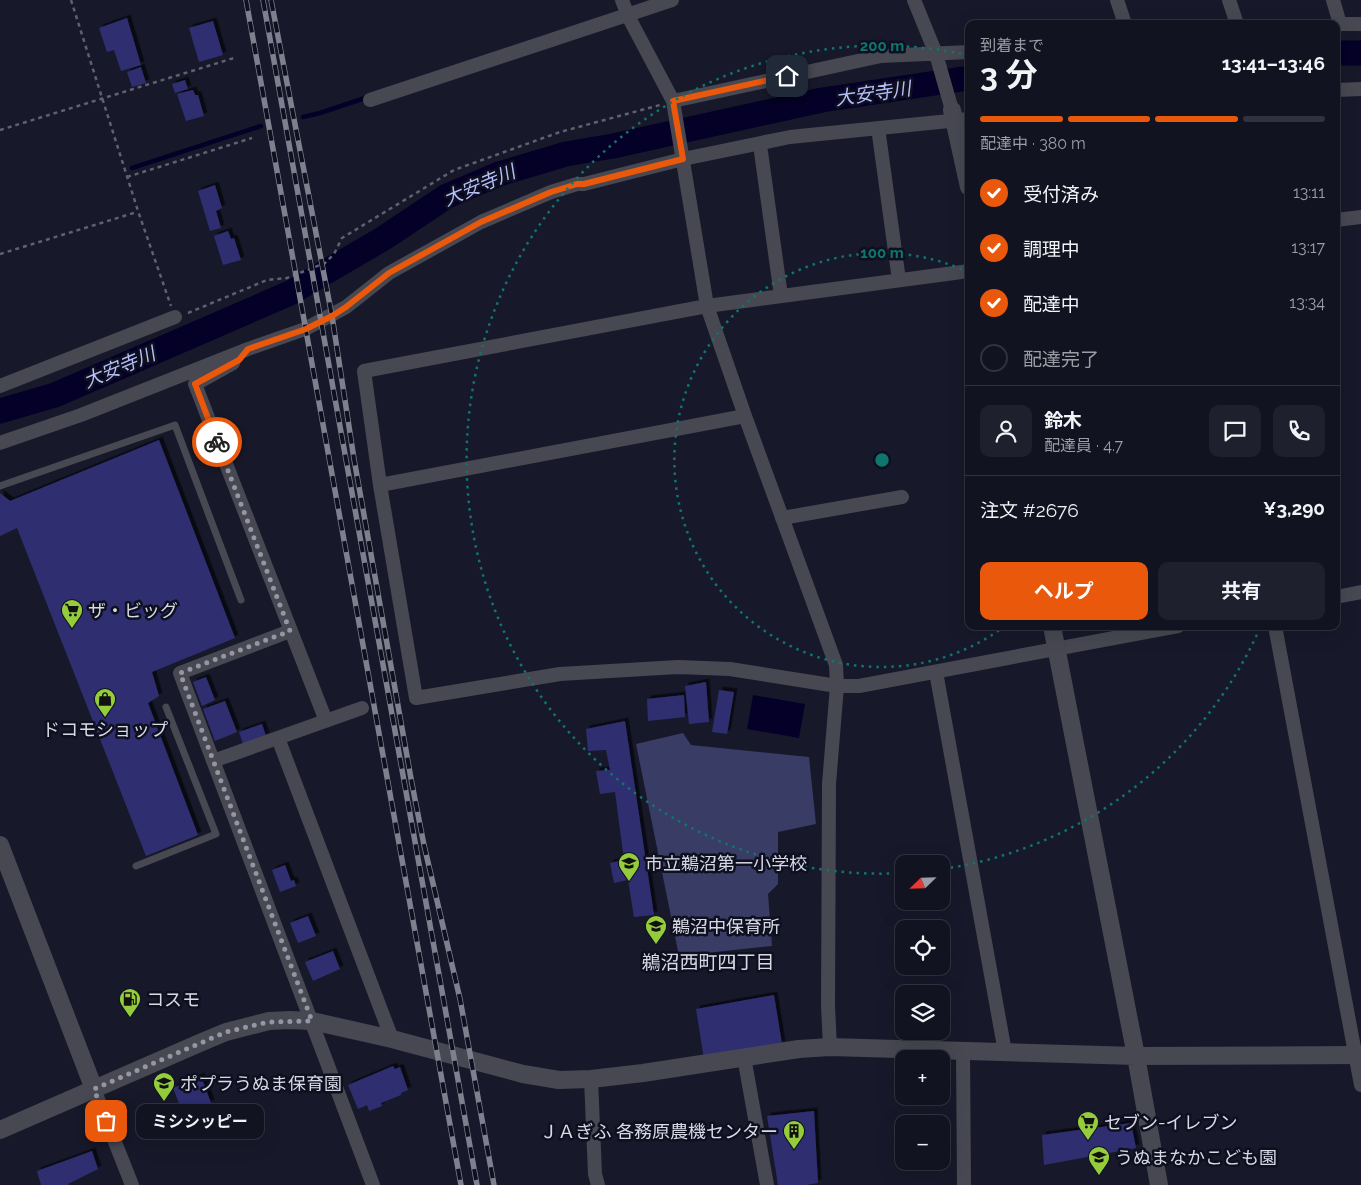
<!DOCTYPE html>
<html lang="ja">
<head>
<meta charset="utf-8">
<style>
  :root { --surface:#111320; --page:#1e202d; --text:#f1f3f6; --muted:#9c9ea5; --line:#30323e; --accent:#ea580c }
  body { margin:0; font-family:Raleway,"Noto Sans JP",sans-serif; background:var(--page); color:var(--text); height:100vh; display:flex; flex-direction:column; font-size:19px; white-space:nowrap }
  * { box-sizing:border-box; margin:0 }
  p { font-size:16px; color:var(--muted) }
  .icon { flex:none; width:28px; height:28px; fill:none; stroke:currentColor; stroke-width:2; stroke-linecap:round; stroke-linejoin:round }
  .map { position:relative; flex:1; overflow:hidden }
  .side { position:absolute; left:965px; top:20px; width:375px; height:610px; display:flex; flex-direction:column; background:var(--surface); border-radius:10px; box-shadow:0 5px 20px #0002,0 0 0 1px var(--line) }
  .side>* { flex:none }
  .needle { width:32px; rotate:247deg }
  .fabs { position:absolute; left:895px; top:855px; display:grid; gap:10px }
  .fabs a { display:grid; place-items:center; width:55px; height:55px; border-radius:10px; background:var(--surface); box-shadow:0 5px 20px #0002,0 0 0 1px var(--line); font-size:25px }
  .pin { position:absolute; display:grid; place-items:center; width:42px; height:42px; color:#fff; margin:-21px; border-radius:10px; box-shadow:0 2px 8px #0006 }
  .courier { position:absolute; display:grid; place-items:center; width:50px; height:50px; margin:-25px; border:4px solid #ea580c; border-radius:50%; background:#fff; color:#222; box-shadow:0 1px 6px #0007 }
  .bubble { position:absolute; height:35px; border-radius:10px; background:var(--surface); box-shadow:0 5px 20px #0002,0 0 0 1px var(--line); font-size:16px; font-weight:700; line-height:35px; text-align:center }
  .headline em { font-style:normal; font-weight:700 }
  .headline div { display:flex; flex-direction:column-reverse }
  .headline { display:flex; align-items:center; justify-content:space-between; height:85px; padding:0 15px }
  h1 { font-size:32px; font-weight:700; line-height:38px }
  .bar { display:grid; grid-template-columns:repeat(4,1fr); gap:8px 5px; align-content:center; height:60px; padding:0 15px }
  .bar i { height:6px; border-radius:4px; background:var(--line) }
  .bar .on { background:var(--accent) }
  .bar p { grid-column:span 4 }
  .line { display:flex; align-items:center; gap:12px; padding:0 15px; border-top:1px solid var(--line) }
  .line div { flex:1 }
  .round { display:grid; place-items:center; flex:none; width:52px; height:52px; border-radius:10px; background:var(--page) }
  ol { padding:0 15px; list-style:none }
  li { display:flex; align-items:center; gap:15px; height:55px }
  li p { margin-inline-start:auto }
  li .icon { padding:5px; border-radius:50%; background:var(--accent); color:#fff; stroke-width:4 }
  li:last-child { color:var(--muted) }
  li i { width:28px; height:28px; border:2px solid var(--line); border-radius:50% }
  .button { display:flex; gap:10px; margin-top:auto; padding:10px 15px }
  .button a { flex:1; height:58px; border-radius:10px; background:var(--accent); color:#fff; font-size:20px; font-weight:700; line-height:58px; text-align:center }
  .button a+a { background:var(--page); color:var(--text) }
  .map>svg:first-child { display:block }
  .green { fill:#393c65 }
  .water { fill:#050027 }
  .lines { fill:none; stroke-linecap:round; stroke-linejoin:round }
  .stream { stroke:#050027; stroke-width:4.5 }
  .river { stroke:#050027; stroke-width:25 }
  .building { fill:#2e2f71; filter:url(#shadow) }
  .path { stroke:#5f6170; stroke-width:2.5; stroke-dasharray:4 4; stroke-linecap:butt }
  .service { stroke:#474851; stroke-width:7 }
  .minor { stroke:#474851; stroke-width:14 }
  .tertiary { stroke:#474851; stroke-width:18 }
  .rail-casing { stroke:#7e808e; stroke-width:5.5 }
  .rail { stroke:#0e1020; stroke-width:4; stroke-dasharray:11; stroke-linecap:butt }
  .done { stroke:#9496a4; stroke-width:5; stroke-dasharray:0 9 }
  .route { stroke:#ea580c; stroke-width:6 }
  .ring { fill:none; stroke:#0f766e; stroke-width:2.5; stroke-dasharray:2.5 5 }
  .labels { text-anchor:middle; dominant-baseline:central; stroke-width:5; stroke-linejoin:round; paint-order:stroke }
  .poi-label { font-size:18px; fill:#d7d9e5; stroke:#0e1020; text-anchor:start }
  .water-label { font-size:19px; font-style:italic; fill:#b7bffb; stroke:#0e1020 }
  .neighbourhood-label { font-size:19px; fill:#d7d9e5; stroke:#0e1020 }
  .centre { fill:#0f766e; stroke:#0e1020; stroke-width:2.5 }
  .ring-label { font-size:15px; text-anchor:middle; font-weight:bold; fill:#0f766e; stroke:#0e1020; stroke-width:5; stroke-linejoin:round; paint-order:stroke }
</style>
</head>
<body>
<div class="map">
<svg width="1361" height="1185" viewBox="0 0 1361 1185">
  <defs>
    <filter id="shadow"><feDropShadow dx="3.5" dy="-3.5" stdDeviation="0" flood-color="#0009"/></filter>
  </defs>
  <rect width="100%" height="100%" fill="#17192a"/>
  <!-- green -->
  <path class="green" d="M683,733L691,745L809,757L816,824L778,832V884L768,894L772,946L679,956L636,744Z"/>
  <!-- water -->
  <path class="water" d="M753,695L805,704L799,738L747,729Z"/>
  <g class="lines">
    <!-- stream -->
    <path class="stream" d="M303,117L320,113L368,97
      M132,168L261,126"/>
    <!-- river -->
    <path class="river" d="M1336,53H1361
      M0,411L55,395L290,293L384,238L447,196L499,174L566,154L613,146L822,100L969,78"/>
  </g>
  <!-- building -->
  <path class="building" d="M127,18L141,65L121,71L114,50L107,52L99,28Z
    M213,21L223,55L199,62L189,28Z
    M141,67L146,83L132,87L127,72Z
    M185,80L188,89L175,93L172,84Z
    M193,90L195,95H198L204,116L186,121L177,94Z
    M215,185L222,208L216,211L221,228L210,231L198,191Z
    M228,231L231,239L234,238L241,260L223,265L214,236Z
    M159,440L235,638L152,672L159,696L148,703L198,835L146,856L17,528L0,536V493L10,501Z
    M206,677L215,700L202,706L193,682Z
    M706,682L709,722L689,724L685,686Z
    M719,690L734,692L727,734L712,732Z
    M684,695L685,717L648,721L647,699Z
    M225,701L237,732L215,741L203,709Z
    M625,721L654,915L634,917L628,880L614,883L610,863L624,860L615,792L600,794L596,771L610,770L606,750L588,751L586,729Z
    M262,724L266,736L243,744L239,732Z
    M285,865L291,881L294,880L296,886L280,892L272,870Z
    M308,916L316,936L298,943L290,923Z
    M333,951L340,969L313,981L305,962Z
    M774,995L782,1044L704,1059L696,1009Z
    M393,1066L395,1069L400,1067L408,1090L401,1093V1095L381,1103L382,1106L369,1111L367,1105L358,1109L348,1085Z
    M201,1076L211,1103L183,1114L173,1088Z
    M814,1111L818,1183L806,1185H778L767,1116Z
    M1131,1123L1136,1148L1044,1165L1042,1135Z
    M92,1151L98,1169L68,1184L69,1185H41L37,1171Z"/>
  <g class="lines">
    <!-- path -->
    <path class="path" d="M71,0L138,211L171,306
      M0,130L234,58
      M127,177L252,138
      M0,254L137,212
      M188,313L267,280L287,278L325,263L334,254L342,238L454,170L560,132L660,105"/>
    <!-- service -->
    <path class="service" d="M0,486L175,425L241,600
      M136,866L216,834L166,707"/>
    <!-- minor -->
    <path class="minor" d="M622,0L628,16L673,101L707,306L745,416L836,665L837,686L829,784L828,1006L830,1047
      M914,0L936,54L952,110
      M1117,0L1125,24
      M1229,0L1237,24
      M1333,0L1340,24
      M1336,24H1361
      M1336,90L1361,89
      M370,100L672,0
      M673,101L881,56L969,52
      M879,135L899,280
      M761,152L781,296
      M1336,220L1361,217
      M233,363L195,384L326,721
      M0,386L175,317
      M745,416L380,485L416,698L560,674L678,667L730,669L837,686H859L1178,626
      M0,443L81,415L248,349L305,329L346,307L389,273L481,222L551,192L577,184H584L683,159L790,137L969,119
      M380,485L364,371L707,306L969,271
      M782,518L902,497
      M1336,597L1361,592
      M1275,626L1361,1085
      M290,631L180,673L373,1185
      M936,672L1005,1052
      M278,738L392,1039
      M213,761L362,708
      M963,1051L964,1185
      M744,1057L767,1185
      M591,1079L595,1174L598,1185
      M94,1089L132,1185"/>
    <!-- tertiary -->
    <path class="tertiary" d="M952,110L969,187
      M1052,626L1136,1056L1159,1185
      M0,845L94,1089
      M0,1130L202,1042L226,1032L269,1021L290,1020L312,1021L392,1039L523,1074L559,1080L591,1079L643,1073L799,1049L830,1047L1136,1056L1361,1055"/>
    <!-- rail casing -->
    <g class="rail-casing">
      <path id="rail" d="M246,0L461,1185
        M263,0L477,1185
        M271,0L332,316L354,459L412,784L424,845L460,999L494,1185"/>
    </g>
    <!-- rail -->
    <use href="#rail" class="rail"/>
  </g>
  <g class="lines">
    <!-- done -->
    <path class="done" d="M106,1121L94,1089L226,1032L268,1022L312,1021L180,673L290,631L217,442"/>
    <!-- route -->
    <path class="route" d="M217,442L195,384L239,360L248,349L306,329L332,316L346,307L389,273L481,222L551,192L577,184H584L683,159L673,101L787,76"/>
  </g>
  <!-- distance rings -->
  <g class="ring">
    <path d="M1005 626A207 207 0 1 1 968 272"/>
    <path d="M1260 628A414 414 0 0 1 943 869M904 873A414 414 0 1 1 968 55"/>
  </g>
  <!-- icons -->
  <defs>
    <g id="supermarket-pin" transform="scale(1.125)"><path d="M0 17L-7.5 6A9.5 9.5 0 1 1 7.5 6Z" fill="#94cc3c" stroke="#0e1020"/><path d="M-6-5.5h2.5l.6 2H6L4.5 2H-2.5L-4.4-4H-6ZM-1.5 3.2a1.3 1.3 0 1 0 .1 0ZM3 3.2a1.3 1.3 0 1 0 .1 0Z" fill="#111"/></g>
    <g id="shop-pin" transform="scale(1.125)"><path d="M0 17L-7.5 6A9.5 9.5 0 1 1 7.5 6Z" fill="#94cc3c" stroke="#0e1020"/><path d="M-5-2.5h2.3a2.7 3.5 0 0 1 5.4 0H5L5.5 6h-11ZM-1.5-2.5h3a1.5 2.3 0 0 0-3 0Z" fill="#111"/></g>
    <g id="school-pin" transform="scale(1.125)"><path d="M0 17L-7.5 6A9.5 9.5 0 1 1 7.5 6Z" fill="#94cc3c" stroke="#0e1020"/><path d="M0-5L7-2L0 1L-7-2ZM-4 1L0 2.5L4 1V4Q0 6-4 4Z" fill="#111"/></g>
    <g id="fuel-pin" transform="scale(1.125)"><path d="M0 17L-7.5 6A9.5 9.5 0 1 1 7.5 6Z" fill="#94cc3c" stroke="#0e1020"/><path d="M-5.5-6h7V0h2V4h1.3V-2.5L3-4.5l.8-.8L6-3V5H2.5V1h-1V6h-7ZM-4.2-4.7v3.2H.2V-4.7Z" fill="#111"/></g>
    <g id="building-pin" transform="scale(1.125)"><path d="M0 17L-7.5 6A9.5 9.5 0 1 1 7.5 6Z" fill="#94cc3c" stroke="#0e1020"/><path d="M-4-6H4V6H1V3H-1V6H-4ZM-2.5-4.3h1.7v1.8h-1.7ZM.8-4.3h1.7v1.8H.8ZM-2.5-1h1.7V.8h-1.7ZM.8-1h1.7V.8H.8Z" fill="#111"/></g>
  </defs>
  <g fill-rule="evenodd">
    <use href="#supermarket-pin" x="72" y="610"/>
    <use href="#shop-pin" x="105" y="699"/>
    <use href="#school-pin" x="629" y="863"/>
    <use href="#school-pin" x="656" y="926"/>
    <use href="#fuel-pin" x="130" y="999"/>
    <use href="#school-pin" x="164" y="1083"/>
    <use href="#supermarket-pin" x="1088" y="1122"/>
    <use href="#building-pin" x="794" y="1131"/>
    <use href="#school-pin" x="1099" y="1157"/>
  </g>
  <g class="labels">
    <!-- poi labels -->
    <g class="poi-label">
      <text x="88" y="610">ザ・ビッグ</text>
      <text x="105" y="729" text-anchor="middle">ドコモショップ</text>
      <text x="645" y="863">市立鵜沼第一小学校</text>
      <text x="672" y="926">鵜沼中保育所</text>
      <text x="146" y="999">コスモ</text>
      <text x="180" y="1083">ポプラうぬま保育園</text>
      <text x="1104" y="1122">セブン-イレブン</text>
      <text x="778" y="1131" text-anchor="end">ＪＡぎふ 各務原農機センター</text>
      <text x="1115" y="1157">うぬまなかこども園</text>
    </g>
    <!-- water labels -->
    <g class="water-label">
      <text transform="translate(873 93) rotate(-8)">大安寺川</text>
      <text transform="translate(479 185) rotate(-23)">大安寺川</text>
      <text transform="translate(119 367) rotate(-23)">大安寺川</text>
    </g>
    <!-- neighbourhood labels -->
    <g class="neighbourhood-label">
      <text x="708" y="962">鵜沼西町四丁目</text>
    </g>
  </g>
  <circle cx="882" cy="460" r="8" class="centre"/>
  <g class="ring-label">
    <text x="882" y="51">200 m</text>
    <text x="882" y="258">100 m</text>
  </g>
</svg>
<div class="fabs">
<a><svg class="needle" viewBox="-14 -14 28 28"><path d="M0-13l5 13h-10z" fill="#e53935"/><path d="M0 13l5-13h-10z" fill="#9c9ea5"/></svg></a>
<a><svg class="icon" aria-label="locate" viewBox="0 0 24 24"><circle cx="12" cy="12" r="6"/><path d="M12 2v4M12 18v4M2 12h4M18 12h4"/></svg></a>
<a><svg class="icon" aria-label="layers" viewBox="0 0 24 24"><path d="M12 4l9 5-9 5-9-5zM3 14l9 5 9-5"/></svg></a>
<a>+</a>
<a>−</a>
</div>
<div class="pin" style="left:106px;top:1121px;background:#ea580c"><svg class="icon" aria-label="bag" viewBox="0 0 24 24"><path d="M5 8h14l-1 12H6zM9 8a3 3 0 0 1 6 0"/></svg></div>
<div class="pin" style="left:787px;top:76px;background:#1f2937"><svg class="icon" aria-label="home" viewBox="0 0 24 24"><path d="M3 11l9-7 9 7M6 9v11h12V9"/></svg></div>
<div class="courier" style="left:217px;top:442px"><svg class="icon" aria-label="bike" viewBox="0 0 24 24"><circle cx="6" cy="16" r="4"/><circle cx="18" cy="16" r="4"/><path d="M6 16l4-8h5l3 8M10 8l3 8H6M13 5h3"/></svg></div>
<div class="bubble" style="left:136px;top:1104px;width:128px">ミシシッピー</div>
<section class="side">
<div class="headline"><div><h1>3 分</h1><p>到着まで</p></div><em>13:41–13:46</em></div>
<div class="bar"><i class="on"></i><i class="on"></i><i class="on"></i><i></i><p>配達中 · 380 m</p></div>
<ol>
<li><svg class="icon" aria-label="check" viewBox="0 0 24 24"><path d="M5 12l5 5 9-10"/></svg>受付済み<p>13:11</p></li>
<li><svg class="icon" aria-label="check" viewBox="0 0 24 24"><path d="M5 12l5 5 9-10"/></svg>調理中<p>13:17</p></li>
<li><svg class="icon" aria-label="check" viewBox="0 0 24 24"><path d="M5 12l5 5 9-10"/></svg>配達中<p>13:34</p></li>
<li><i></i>配達完了</li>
</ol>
<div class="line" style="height:90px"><a class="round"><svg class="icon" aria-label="person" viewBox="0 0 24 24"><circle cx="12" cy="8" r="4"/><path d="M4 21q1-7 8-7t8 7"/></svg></a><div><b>鈴木</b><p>配達員 · 4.7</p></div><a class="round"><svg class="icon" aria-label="chat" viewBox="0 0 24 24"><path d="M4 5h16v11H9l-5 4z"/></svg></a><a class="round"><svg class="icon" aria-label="phone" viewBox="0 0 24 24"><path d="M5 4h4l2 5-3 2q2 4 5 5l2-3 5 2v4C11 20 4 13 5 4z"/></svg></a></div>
<div class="line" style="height:65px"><div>注文 #2676</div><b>¥3,290</b></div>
<div class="button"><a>ヘルプ</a><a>共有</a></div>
</section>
</div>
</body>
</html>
